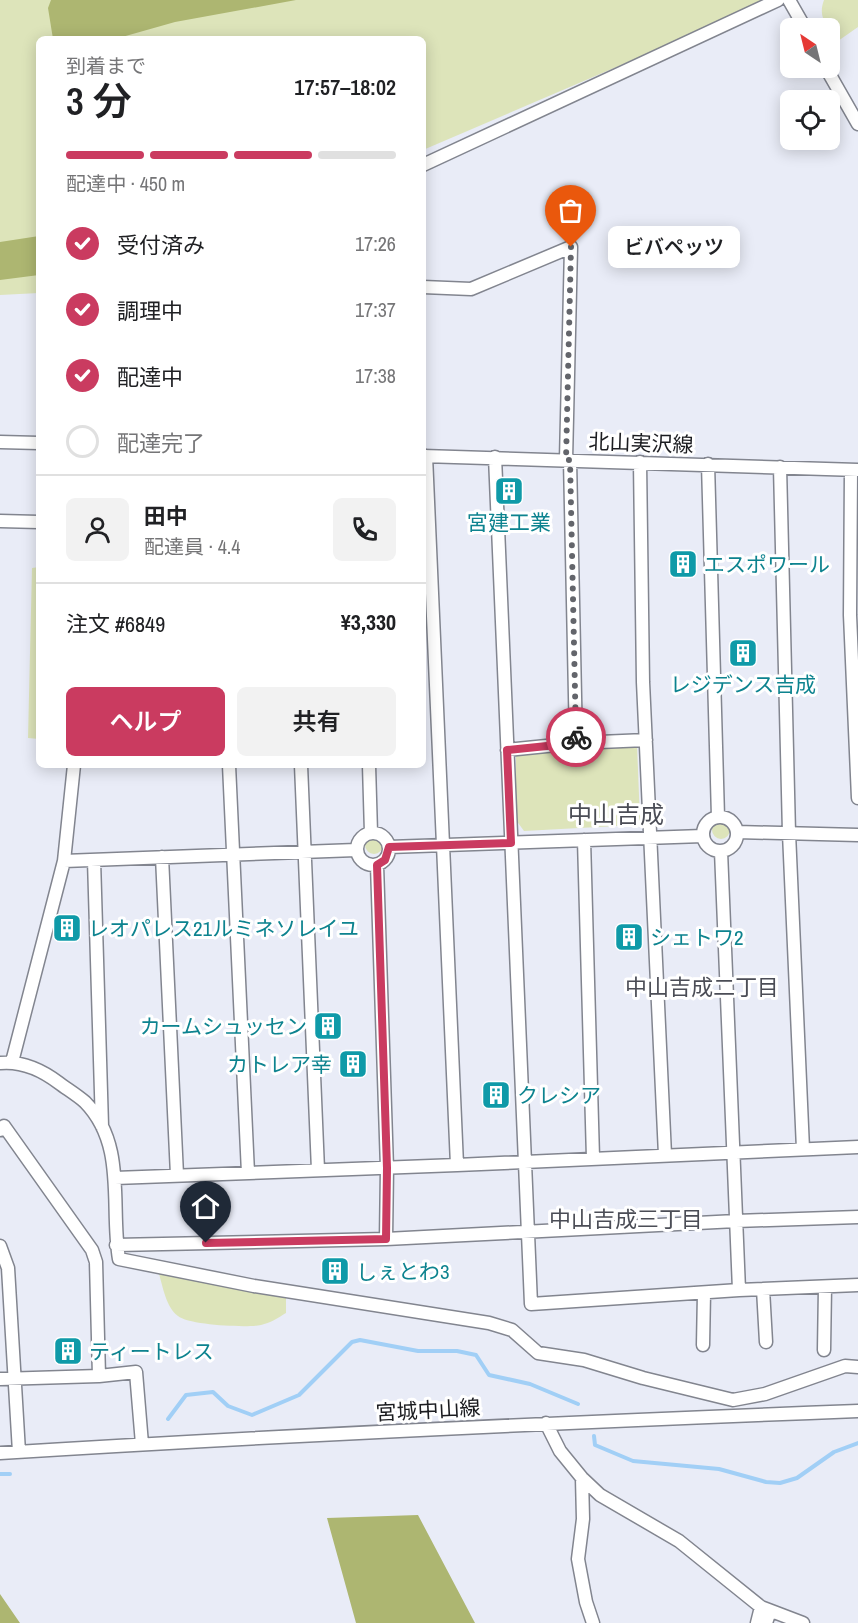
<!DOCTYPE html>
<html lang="ja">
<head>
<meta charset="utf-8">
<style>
  :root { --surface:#fff; --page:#f2f2f2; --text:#202124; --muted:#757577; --line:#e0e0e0; --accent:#ca3b60 }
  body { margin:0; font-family:"Archivo Narrow","Noto Sans JP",sans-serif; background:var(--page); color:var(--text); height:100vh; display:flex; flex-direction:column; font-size:22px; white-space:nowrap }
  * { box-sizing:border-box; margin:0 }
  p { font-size:20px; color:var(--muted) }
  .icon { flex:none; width:33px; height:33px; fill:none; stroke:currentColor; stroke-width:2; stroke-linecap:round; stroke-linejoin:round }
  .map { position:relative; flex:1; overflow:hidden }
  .drawer { position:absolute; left:36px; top:36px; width:390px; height:732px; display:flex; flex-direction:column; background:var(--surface); border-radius:9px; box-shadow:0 3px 15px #0003 }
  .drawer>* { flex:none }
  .needle { width:39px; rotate:325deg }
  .fabs { position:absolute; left:780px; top:18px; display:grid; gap:12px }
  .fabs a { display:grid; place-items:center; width:60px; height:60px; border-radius:9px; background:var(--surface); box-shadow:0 3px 15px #0003; font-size:30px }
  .pin { position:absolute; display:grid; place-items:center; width:51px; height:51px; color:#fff; margin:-62px -26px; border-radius:50% 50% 50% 0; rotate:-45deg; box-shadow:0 0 6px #0007 }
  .pin .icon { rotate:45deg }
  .courier { position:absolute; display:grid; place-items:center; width:60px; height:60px; margin:-30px; border:4px solid #ca3b60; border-radius:50%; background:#fff; color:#222; box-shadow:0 2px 8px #0007 }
  .bubble { position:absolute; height:42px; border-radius:9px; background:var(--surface); box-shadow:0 3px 15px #0003; font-size:20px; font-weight:600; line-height:42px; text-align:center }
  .headline em { font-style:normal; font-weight:600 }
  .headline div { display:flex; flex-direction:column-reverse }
  .headline { display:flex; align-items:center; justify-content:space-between; height:102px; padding:0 30px }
  h1 { font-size:39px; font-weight:600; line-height:45px }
  .bar { display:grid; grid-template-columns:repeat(4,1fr); gap:9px 6px; align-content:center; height:72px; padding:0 30px }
  .bar i { height:8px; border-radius:4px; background:var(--line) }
  .bar .current { background:var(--accent) }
  .bar p { grid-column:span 4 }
  .line { display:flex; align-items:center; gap:15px; padding:0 30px; border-top:2px solid var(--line) }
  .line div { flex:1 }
  .round { display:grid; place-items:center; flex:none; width:63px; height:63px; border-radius:9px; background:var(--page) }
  ol { padding:0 30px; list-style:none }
  li { display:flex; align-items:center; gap:18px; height:66px }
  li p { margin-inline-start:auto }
  li .icon { padding:6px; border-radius:50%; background:var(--accent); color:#fff; stroke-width:4 }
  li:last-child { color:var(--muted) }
  li i { width:33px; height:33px; border:3px solid var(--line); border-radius:50% }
  .cta { display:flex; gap:12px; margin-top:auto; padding:12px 30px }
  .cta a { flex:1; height:69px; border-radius:9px; background:var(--accent); color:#fff; font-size:24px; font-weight:600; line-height:69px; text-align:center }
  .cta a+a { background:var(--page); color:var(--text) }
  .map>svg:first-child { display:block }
  .green { fill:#dde4ba }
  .forest { fill:#adb671 }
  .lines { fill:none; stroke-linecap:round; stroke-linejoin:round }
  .stream { stroke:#a1cff6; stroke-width:4 }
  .minor-casing { stroke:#82858f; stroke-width:15 }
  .minor { stroke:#fff; stroke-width:12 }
  .done { stroke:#63656b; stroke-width:6; stroke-dasharray:0 10.8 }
  .route { stroke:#ca3b60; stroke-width:8 }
  .labels { text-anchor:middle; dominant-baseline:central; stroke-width:6; stroke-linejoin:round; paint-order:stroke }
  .street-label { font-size:21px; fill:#1b1c20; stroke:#fff }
  .culture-label { font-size:21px; fill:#0d838f; stroke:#fff; text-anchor:start }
  .neighbourhood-label { font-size:22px; fill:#4b4d56; stroke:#fff }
  .quarter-label { font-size:24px; fill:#4b4d56; stroke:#fff }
</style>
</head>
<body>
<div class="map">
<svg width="858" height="1623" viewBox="0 0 858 1623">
  <rect width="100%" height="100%" fill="#e9ecf7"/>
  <!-- green -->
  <path class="green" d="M0,0H763L712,26L423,150V39H39V293L0,295Z
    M824,0H858V27L838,41C828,26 817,19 824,0Z
    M39,567V739L28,738L32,568Z
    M637,745L640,820L635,825L524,831L516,820V752Z
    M712 830a9 9 0 1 1 18 0a9 9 0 1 1-18 0Z
    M365 845a9 9 0 1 1 18 0a9 9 0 1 1-18 0Z
    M159,1274L286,1296V1313C278,1318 270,1323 261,1325C247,1328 188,1325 178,1316C166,1307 163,1287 159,1274Z"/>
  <!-- forest -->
  <path class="forest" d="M51,0H296L175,22L115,39H53L48,8Z
    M39,236V275L0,280V242Z
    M418,1515L475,1623H356L327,1518Z
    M0,1594L20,1623H0Z"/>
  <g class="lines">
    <!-- stream -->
    <path class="stream" d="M168,1419L186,1395L213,1392L228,1406L252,1415L299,1395L352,1342L360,1340L418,1351H457L476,1355L489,1375L530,1384L578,1404
      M594,1436L595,1445L633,1461L719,1469L766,1482L780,1483L797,1478L834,1452L858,1443
      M0,1474H10"/>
    <!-- minor casing -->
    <g class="minor-casing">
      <path id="minor" d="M789,0L805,28
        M826,68L858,124
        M423,165L778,0
        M423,287L471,289L571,247L566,460
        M0,442L39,443
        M423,456L858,470
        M426,456L457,1165
        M495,457L531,1304L739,1290L858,1285
        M570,460L576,743
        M640,462L643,682L665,1155
        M708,464L718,817
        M780,467L789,833L803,1149
        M851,470L850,615L858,798
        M0,521L39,522
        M507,750L576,743L646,740
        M229,765L248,1173
        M301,765L318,1170
        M369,765L371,833
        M703 834a17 17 0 1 1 34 0a17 17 0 1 1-34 0Z
        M737,832L858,835
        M357 849a16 16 0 1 1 32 0a16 16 0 1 1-32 0Z
        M584,840L593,1158
        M389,847L703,836
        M721,851L739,1290
        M162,857L177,1175
        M94,860L102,1126
        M64,861L356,850
        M377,865L387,1168L386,1239
        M12,1062L64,861L74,765
        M0,1063C21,1061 42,1070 59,1083C67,1089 77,1095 85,1102C127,1145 110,1206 119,1259L254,1286L489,1323L512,1330L538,1353L584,1360L643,1378L733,1400L765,1394L845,1366L858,1367
        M0,1130L4,1126L92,1250L96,1262L99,1376
        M115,1178L457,1165L858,1147
        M116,1245L386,1239L736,1221L858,1217
        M0,1246L8,1268L19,1452
        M763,1289L766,1342
        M703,1345L704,1293
        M824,1350L825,1287
        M0,1379L99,1376L136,1372L142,1444
        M546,1423L560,1451L582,1478L600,1495L679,1541L761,1607L803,1623
        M0,1453C286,1435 572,1422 858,1411
        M582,1478L583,1519L578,1559L586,1602L593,1623
        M757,1623L761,1607
        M766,1623L770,1611"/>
    </g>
    <!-- minor -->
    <use href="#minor" class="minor"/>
  </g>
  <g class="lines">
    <!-- done -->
    <path class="done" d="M571,247L566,460H570L576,737"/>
    <!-- route -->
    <path class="route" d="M206,1243L386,1239L387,1168L377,865L385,860L389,847L511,843L507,750L576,743V737"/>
  </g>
  <!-- icons -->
  <defs>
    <g id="building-square" transform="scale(1.5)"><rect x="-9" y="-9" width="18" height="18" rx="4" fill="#0f9aa8" stroke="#fff"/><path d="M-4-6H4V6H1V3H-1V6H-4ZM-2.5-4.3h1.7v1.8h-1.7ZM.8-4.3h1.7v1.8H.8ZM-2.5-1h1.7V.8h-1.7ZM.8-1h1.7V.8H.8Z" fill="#fff"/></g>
  </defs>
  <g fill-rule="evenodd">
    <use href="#building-square" x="509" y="491"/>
    <use href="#building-square" x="683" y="564"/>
    <use href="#building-square" x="743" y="653"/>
    <use href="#building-square" x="67" y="928"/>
    <use href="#building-square" x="629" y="937"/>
    <use href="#building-square" x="328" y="1026"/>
    <use href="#building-square" x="353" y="1064"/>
    <use href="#building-square" x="496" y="1095"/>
    <use href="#building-square" x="335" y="1271"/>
    <use href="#building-square" x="68" y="1351"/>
  </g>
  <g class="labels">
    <!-- street labels -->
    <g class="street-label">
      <text transform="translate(641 443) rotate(2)">北山実沢線</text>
      <text transform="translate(428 1410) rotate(-3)">宮城中山線</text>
    </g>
    <!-- culture labels -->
    <g class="culture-label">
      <text x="509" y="522" text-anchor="middle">宮建工業</text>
      <text x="704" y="564">エスポワール</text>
      <text x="743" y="684" text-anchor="middle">レジデンス吉成</text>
      <text x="88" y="928">レオパレス21ルミネソレイユ</text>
      <text x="650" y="937">シェトワ2</text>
      <text x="307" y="1026" text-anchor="end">カームシュッセン</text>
      <text x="332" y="1064" text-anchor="end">カトレア幸</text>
      <text x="517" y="1095">クレシア</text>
      <text x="356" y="1271">しぇとわ3</text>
      <text x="89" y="1351">ティートレス</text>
    </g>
    <!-- neighbourhood labels -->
    <g class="neighbourhood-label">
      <text x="702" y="987">中山吉成二丁目</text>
      <text x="626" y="1219">中山吉成三丁目</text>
    </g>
    <!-- quarter labels -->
    <g class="quarter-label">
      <text x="616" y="814">中山吉成</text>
    </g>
  </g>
</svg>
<div class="fabs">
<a><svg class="needle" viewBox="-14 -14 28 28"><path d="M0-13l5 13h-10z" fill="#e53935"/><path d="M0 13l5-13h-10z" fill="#757577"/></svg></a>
<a><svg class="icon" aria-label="locate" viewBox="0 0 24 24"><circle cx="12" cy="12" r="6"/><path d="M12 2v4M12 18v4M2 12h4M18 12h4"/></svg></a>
</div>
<div class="pin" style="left:571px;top:247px;background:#ea580c"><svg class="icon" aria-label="bag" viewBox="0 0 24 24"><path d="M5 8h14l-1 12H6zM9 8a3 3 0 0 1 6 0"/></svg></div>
<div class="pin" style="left:206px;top:1243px;background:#1f2937"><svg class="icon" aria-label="home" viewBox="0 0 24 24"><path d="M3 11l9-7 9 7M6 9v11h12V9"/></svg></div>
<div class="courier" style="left:576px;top:737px"><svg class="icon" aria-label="bike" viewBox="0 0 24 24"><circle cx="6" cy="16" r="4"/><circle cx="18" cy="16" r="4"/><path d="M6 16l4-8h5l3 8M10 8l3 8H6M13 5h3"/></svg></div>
<div class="bubble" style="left:608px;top:226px;width:132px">ビバペッツ</div>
<section class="drawer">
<div class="headline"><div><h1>3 分</h1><p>到着まで</p></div><em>17:57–18:02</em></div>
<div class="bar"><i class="current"></i><i class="current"></i><i class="current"></i><i></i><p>配達中 · 450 m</p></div>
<ol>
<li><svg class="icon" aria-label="check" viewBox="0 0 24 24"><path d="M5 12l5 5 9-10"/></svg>受付済み<p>17:26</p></li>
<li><svg class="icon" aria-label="check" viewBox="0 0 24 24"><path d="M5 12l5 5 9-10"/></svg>調理中<p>17:37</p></li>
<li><svg class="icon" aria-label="check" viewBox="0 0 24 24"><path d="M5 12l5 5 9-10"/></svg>配達中<p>17:38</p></li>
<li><i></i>配達完了</li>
</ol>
<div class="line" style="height:108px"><a class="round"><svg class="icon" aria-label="person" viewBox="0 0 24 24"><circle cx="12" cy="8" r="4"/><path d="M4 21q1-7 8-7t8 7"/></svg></a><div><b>田中</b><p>配達員 · 4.4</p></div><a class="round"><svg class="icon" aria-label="phone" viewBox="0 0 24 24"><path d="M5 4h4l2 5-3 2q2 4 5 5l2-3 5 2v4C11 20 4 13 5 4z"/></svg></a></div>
<div class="line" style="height:78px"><div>注文 #6849</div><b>¥3,330</b></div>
<div class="cta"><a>ヘルプ</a><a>共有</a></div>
</section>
</div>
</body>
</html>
